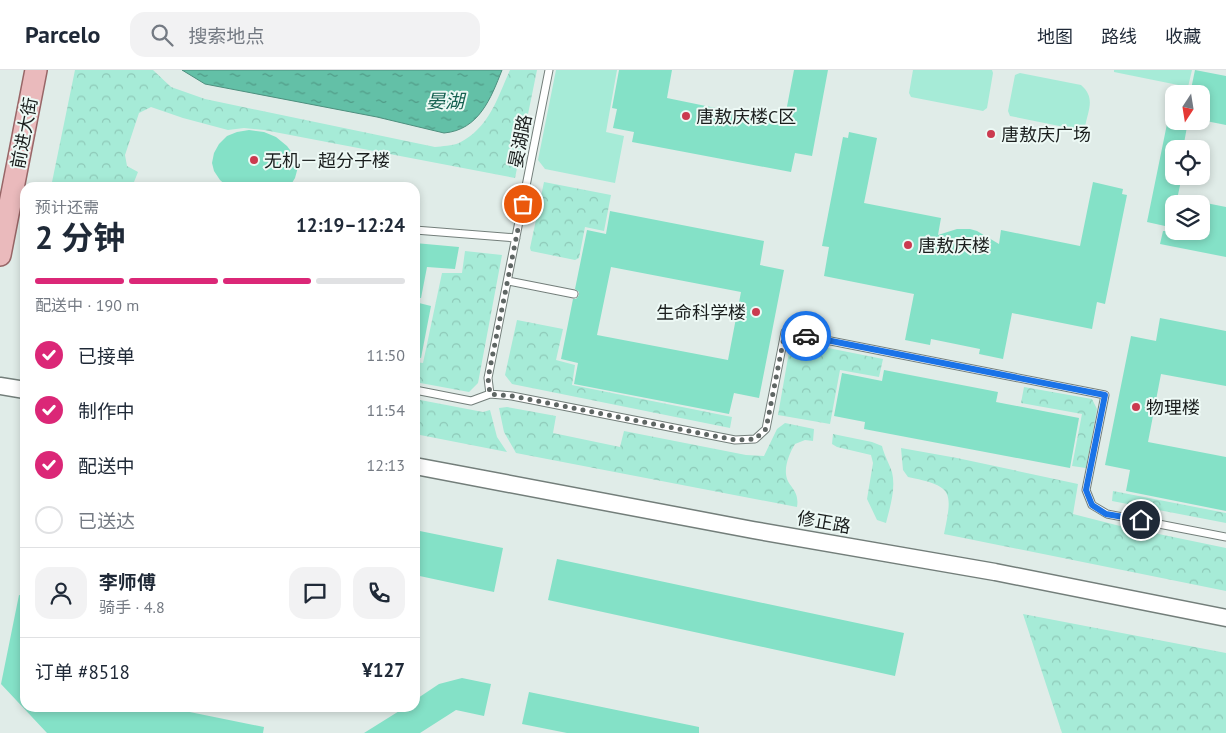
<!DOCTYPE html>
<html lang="zh">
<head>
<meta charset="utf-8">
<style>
  :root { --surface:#fff; --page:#f2f2f3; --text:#1f2937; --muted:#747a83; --line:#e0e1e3; --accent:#db2777 }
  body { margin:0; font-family:"PT Sans","Noto Sans SC",sans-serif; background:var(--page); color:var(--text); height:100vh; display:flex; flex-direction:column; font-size:19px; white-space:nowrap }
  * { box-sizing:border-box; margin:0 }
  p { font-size:16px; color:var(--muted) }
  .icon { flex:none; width:28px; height:28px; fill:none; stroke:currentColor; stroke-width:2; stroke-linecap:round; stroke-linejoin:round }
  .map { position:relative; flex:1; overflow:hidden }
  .side { position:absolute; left:20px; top:112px; width:400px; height:530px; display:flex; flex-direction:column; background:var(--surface); border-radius:15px; box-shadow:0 2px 8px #0003 }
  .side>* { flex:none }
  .needle { width:32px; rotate:192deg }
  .buttons { position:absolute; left:1165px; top:15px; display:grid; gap:10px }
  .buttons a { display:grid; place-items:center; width:45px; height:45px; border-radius:10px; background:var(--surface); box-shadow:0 2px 8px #0003; font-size:25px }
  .pin { position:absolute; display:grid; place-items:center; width:42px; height:42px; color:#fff; margin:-21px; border:2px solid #fff; border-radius:50%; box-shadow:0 1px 5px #0007 }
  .courier { position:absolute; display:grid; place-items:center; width:50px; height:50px; margin:-25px; border:4px solid #1a73e8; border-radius:50%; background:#fff; color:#222; box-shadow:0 1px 6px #0007 }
  .summary em { font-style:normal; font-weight:700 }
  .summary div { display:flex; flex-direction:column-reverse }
  .summary { display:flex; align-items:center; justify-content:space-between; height:85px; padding:0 15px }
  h1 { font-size:32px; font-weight:700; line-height:38px }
  .bar { display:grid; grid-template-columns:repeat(4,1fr); gap:8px 5px; align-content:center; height:60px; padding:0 15px }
  .bar i { height:6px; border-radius:4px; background:var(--line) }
  .bar .active { background:var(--accent) }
  .bar p { grid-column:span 4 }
  .line { display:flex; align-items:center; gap:12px; padding:0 15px; border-top:1px solid var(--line) }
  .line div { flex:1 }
  .round { display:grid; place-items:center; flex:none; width:52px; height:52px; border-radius:15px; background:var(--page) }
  ol { padding:0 15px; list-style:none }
  li { display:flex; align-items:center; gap:15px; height:55px }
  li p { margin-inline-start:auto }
  li .icon { padding:5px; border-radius:50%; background:var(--accent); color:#fff; stroke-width:4 }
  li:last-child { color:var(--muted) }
  li i { width:28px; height:28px; border:2px solid var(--line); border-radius:50% }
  header { display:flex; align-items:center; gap:30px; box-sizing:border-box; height:70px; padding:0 25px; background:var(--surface); border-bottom:1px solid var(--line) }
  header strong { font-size:24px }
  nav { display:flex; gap:28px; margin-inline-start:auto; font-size:18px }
  .search { width:350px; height:45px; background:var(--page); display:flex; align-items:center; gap:12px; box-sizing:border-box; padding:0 18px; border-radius:15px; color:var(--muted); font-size:19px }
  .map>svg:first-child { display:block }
  .grass { fill:#a6ebd7 }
  .forest { fill:url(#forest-crowns) }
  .water { fill:url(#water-ripples); stroke:#4d8f7e }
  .building { fill:#84e1c7; fill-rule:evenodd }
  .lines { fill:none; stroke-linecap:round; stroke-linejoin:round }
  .service-casing { stroke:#737e7a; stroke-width:9 }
  .tertiary-casing { stroke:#737e7a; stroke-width:19 }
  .primary-casing { stroke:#986667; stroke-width:24 }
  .service { stroke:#fff; stroke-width:7 }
  .tertiary { stroke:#fff; stroke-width:16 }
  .primary { stroke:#eababc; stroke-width:21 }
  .done { stroke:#5f6664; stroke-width:5; stroke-dasharray:0 9 }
  .route { stroke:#1a73e8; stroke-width:6 }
  .poi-dot { fill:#cb3a4f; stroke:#edf9f5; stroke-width:2 }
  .labels { text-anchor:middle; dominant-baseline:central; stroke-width:4; stroke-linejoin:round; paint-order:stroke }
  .poi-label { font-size:18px; fill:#1a1e1d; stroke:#edf9f5; text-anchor:start }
  .street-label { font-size:18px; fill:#1a1e1d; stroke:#edf9f5 }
  .water-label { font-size:19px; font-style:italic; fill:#156050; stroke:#edf9f5 }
</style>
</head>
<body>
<header>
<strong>Parcelo</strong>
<div class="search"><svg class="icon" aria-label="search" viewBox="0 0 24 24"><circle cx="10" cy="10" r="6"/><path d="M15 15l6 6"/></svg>搜索地点</div>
<nav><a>地图</a><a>路线</a><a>收藏</a></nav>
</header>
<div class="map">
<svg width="1226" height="663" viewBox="0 0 1226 663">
  <defs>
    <pattern id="forest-crowns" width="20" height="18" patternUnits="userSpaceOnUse" patternTransform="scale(1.25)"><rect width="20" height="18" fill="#a6ebd7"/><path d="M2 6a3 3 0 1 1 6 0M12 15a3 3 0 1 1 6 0" fill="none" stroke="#8ec9b8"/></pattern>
    <pattern id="water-ripples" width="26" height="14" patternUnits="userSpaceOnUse" patternTransform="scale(1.25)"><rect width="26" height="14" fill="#63c0a7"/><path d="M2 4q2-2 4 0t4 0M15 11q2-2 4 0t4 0" fill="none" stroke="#519b87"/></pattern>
  </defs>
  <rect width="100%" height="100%" fill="#e0ece8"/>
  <!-- grass -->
  <path class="grass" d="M556,0H617L606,62L624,66L615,113L545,99L538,90Z
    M913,0H992L993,3L987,38L983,41L911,27L909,23Z
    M1114,0H1192L1188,17L1114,2Z
    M1020,3L1081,15C1096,28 1088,40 1085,57L1079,60L1010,46L1008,41L1015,5Z"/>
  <!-- forest -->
  <path class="forest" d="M75,0H153L171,17L205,29L435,77C442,76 452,76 459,73C489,58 497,29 510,0H537L515,108L264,60L244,58L228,60L183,48L151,37L139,43L125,85L127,96L138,102L132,117H51Z
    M544,112L611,125L604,161L585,157L579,188L575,190L531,181L530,178Z
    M465,181L502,185L478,313L469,322L415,312V292L423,293L442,203H462Z
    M517,250L563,259L556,290L575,295L572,315L732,347L730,358L512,314L505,305Z
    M798,272L883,289L879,307L840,300L830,354L778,345L789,282L792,275Z
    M1024,317L1092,329L1097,339L1086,398L1072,396L1082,344L1021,333Z
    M415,329L483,342L490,340L497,367L507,382L415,364Z
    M507,337L556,346L553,363L620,377L624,361L746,385L764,386L777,359L785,353L814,359L813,371L805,370L795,374C790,382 785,394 786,404C787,417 800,419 797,437L516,383L504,362L499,338Z
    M833,364L872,372L882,376C884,385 889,393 892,402C896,419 890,437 886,453L877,450L867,429L873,393L871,385L837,377L832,374Z
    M901,378L957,388L1078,414L1073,444L1120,456L1226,478V521L944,464C953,421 953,416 908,407L903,400Z
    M1113,421L1226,443V453L1112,431Z
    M1023,544L1226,583V663H1062Z"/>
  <!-- water -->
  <path class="water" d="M182,0H502C491,28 479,60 444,63L377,47L205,14Z"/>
  <!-- building -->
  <path class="building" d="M619,0H672L667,28L784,52L794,0H828L812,86L795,83L791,102L632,72L634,62L613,58L617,39L612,38Z
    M1195,0L1226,6V55L1201,50V24H1190Z
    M1168,49L1174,51H1188L1183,79H1174V106H1182L1176,134H1174V158L1147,152Z
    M249,60L264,62L276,67L287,76L296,88L298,97L295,108L289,118H229L220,110L214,101L212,93L214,83L219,74L227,66L237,62Z
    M849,62L877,68L864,133L941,148L938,165L957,159H970L977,161L999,174L1001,160L1080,176L1093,112L1123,119L1122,124L1127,125L1105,234L1097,232L1092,259L1012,243L1003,289L979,284L980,279L931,269L930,275L905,270L914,224L824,206L829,177L822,176L843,67L848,68Z
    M1201,132L1226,137V187L1160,174L1163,161H1201Z
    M610,141L764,171L760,195L784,200L759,328L734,323L729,344L574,314L578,293L561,289L573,229H576L579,225V222L575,219L587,160L606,164ZM611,197L741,222L728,290L597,265Z
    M415,173L459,177L455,199L427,197L421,228H415Z
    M415,232L431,236L421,288L415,287Z
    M1160,248L1226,261V316L1161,304L1148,372L1226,387V441L1126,421L1130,400L1105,395L1131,266L1156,271Z
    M884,300L998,322L996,332L1079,348L1070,398L864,359L865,352L834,346L842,303L882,311Z
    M415,460L503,478L494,522L415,505Z
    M557,489L904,563L895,606L548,530Z
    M19,525L25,526V638H170L264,657L263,663H47L1,614Z
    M462,608L491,614L484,646L456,640L420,663H364L404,638H415V630L439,614Z
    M529,622L699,657V663H567L522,654Z"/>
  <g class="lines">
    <!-- service casing -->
    <g class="service-casing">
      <path id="service" d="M415,160L516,168
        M508,211L574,224
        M415,320L471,331L490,324L512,326L735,370L755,369L766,359L785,262L1105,325L1086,420L1092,435L1107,444L1226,467
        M490,324L488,308L549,0"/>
    </g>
    <!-- tertiary casing -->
    <g class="tertiary-casing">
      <path id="tertiary" d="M0,316L25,320
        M415,396L753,460L995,502L1226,548"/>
    </g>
    <!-- primary casing -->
    <g class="primary-casing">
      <path id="primary" d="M0,185L36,0"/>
    </g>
    <!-- service -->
    <use href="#service" class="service"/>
    <!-- tertiary -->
    <use href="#tertiary" class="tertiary"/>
    <!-- primary -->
    <use href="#primary" class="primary"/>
  </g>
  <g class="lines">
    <!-- done -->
    <path class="done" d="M523,134L488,308L490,324L512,326L735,370L755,369L766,359L785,262L806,266"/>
    <!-- route -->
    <path class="route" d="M806,266L1105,325L1086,420L1092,435L1106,444L1141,450"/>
  </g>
  <!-- markers -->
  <g class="poi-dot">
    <circle cx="686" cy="46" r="5"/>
    <circle cx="991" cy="64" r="5"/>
    <circle cx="254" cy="90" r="5"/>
    <circle cx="908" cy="175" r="5"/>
    <circle cx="756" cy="242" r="5"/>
    <circle cx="1136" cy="337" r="5"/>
  </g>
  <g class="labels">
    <!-- poi labels -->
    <g class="poi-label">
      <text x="696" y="46">唐敖庆楼C区</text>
      <text x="1001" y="64">唐敖庆广场</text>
      <text x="264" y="90">无机－超分子楼</text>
      <text x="918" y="175">唐敖庆楼</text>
      <text x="746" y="242" text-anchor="end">生命科学楼</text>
      <text x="1146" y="337">物理楼</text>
    </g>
    <!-- street labels -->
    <g class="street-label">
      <text transform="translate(24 63) rotate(-79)">前进大街</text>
      <text transform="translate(520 71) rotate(-79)">晏湖路</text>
      <text transform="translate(824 452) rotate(10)">修正路</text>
    </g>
    <!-- water labels -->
    <g class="water-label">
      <text x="445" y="31">晏湖</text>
    </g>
  </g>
</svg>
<div class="buttons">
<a><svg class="needle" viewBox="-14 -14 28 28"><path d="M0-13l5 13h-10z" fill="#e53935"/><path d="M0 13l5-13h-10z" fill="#747a83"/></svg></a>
<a><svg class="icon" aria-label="locate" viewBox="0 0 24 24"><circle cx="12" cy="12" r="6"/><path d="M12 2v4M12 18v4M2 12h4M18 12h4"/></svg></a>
<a><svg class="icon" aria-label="layers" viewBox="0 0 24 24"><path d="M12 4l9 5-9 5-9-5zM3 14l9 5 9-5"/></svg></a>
</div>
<div class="pin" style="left:523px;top:134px;background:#ea580c"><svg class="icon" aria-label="bag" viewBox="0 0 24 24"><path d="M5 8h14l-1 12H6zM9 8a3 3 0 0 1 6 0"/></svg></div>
<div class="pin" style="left:1141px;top:450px;background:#1f2937"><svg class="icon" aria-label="home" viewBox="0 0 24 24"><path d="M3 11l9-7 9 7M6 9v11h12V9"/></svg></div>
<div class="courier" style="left:806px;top:266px"><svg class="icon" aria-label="car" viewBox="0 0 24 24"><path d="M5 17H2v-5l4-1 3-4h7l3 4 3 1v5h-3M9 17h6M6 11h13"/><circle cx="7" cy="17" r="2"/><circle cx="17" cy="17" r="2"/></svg></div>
<section class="side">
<div class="summary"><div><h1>2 分钟</h1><p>预计还需</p></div><em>12:19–12:24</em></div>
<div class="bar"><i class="active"></i><i class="active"></i><i class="active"></i><i></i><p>配送中 · 190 m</p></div>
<ol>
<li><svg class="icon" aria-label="check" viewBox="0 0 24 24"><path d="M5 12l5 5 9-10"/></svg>已接单<p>11:50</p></li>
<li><svg class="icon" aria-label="check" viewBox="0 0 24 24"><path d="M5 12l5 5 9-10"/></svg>制作中<p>11:54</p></li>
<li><svg class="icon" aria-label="check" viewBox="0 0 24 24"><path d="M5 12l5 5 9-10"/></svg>配送中<p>12:13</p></li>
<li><i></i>已送达</li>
</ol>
<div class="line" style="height:90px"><a class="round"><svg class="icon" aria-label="person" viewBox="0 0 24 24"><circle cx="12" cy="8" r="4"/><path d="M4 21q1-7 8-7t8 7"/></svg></a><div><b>李师傅</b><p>骑手 · 4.8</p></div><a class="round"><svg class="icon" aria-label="chat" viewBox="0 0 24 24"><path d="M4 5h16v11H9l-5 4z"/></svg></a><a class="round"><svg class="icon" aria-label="phone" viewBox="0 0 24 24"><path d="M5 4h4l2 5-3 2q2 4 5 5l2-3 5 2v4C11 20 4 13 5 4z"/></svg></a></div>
<div class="line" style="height:65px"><div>订单 #8518</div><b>¥127</b></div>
</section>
</div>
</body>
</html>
